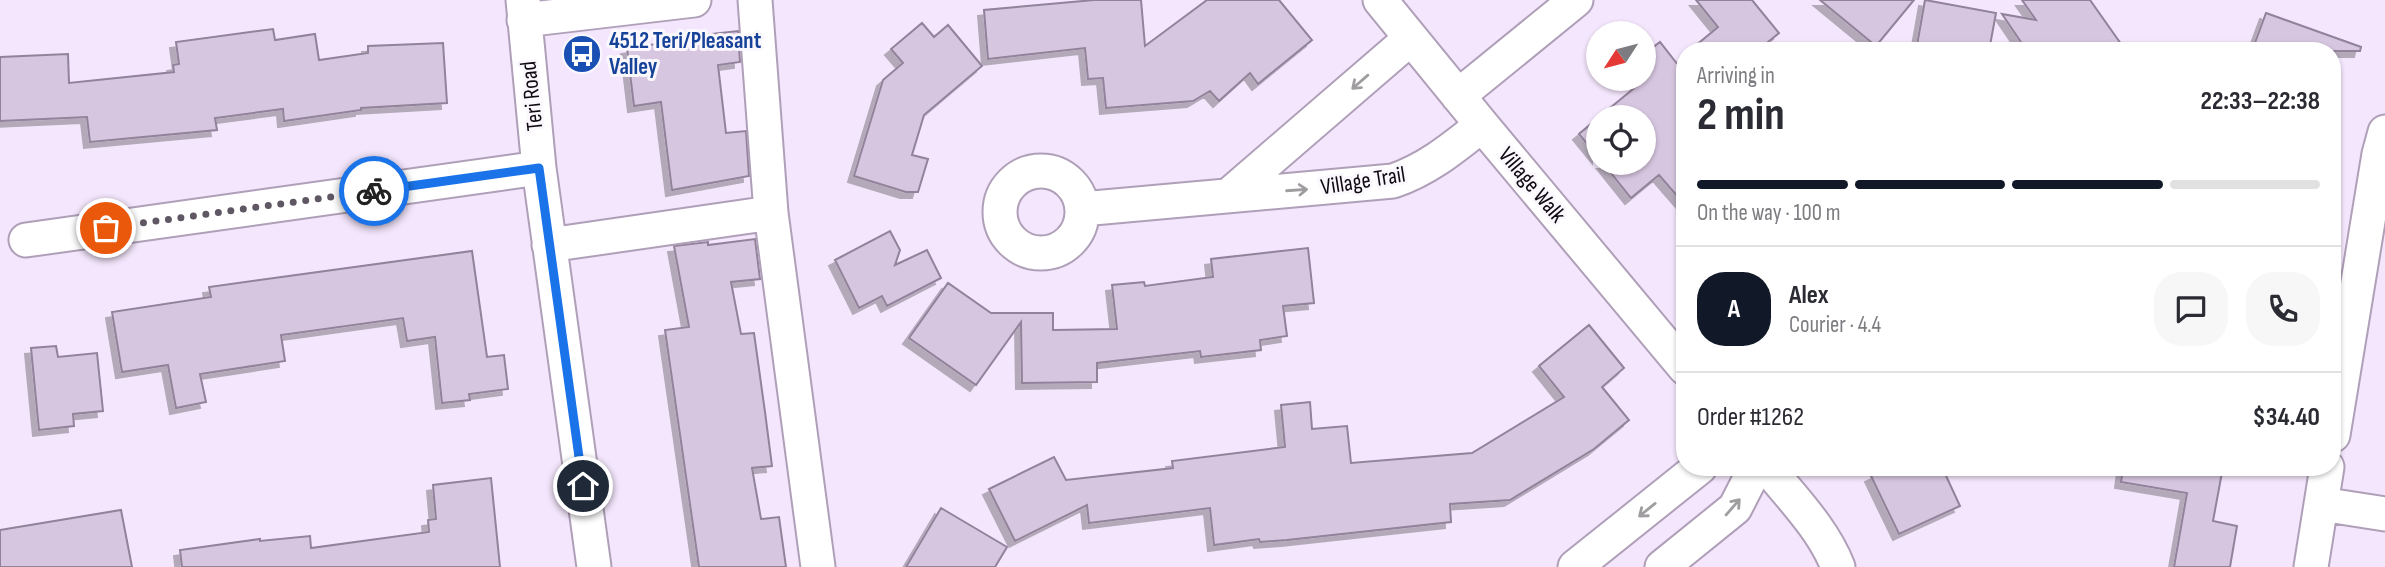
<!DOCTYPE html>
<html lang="en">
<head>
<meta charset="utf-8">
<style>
  :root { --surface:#fff; --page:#f7f7f7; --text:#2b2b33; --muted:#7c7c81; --line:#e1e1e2; --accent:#111827 }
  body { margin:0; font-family:"Sofia Sans Condensed",sans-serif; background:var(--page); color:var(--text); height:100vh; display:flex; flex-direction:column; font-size:26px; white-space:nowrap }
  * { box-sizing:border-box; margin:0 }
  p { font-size:23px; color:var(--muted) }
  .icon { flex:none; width:38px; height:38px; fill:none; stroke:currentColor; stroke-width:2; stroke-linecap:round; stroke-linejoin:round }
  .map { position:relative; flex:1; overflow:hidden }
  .panel { position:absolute; left:1676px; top:42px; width:665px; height:434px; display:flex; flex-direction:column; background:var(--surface); border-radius:28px; box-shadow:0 2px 5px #0004 }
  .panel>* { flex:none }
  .needle { width:46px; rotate:234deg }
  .tools { position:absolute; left:1586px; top:21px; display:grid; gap:14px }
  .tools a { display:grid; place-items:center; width:70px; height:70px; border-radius:50%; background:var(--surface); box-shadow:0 2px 5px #0004; font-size:35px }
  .pin { position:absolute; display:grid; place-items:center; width:60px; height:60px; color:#fff; margin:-30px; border:4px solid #fff; border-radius:50%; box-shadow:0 2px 7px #0007 }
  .courier { position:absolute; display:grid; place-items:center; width:70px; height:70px; margin:-35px; border:5px solid #1a73e8; border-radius:50%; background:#fff; color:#222; box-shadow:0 2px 9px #0007 }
  .head em { font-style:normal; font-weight:700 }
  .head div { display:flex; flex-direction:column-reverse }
  .head { display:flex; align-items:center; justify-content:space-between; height:119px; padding:0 21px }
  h1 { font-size:46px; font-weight:700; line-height:52px }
  .bar { display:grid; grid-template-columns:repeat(4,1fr); gap:10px 7px; align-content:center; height:84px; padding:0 21px }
  .bar i { height:9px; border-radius:5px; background:var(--line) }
  .bar .selected { background:var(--accent) }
  .bar p { grid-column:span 4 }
  .line { display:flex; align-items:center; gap:18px; padding:0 21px; border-top:2px solid var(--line) }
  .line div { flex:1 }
  .round { display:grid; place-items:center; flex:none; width:74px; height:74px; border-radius:28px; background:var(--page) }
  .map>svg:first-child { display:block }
  .building { fill:#d7c6e0; stroke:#92829a; stroke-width:2; filter:url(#shadow) }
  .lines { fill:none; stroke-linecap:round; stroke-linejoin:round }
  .minor-casing { stroke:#af9fb8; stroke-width:37 }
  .minor { stroke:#fff; stroke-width:33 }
  .oneway { stroke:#9f9da0 }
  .done { stroke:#5f5764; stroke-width:7; stroke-dasharray:0 12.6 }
  .route { stroke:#1a73e8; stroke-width:9 }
  .labels { text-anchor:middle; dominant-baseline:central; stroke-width:6; stroke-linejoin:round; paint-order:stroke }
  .transit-label { font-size:23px; font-weight:bold; fill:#164399; stroke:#fbf8fd; text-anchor:start }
  .street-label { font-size:23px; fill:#0f0a12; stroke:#fbf8fd }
</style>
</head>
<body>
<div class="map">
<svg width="2385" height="567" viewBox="0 0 2385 567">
  <defs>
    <filter id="shadow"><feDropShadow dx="-6" dy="6" stdDeviation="0" flood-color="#0004"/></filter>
  </defs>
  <rect width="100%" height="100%" fill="#f4e6fc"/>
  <!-- building -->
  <path class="building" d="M1094,0H1141L1145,46L1207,0H1279L1312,40L1258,84L1250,73L1219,101L1210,91L1193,101L1106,108L1103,78L1088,79L1085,48L988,59L984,10Z
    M1696,0H1752L1779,33L1757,51H1689L1718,27Z
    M1820,0H1914L1876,46Z
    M1925,0L1996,13L1989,51H1916Z
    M2022,0H2090L2126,51H2027L2002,14L2036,20Z
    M2266,13L2361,47L2360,51H2252Z
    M922,23L934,37L948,25L982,66L924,115L912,155L928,159L918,192H906L854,176L883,80L903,63L891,49Z
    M273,29L275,40L315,34L319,60L368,53V46L443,43L447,103L361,108V110L284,121L283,109L215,118L217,130L90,142L87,117L0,121V57L68,54L69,83L107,79L174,72L173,65L179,64L176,42Z
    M738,31L740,62L718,65L726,133L746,131L749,176L672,190L661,102L634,106L627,48L693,39L692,36Z
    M1643,37L1652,48L1660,42L1685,74V205L1659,175L1631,198L1603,163H1643V117H1599L1638,85L1632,79H1643Z
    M1598,118V157L1579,134Z
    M890,231L900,250L895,265L927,250L941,278L887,306L882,296L859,308L835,260Z
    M755,239L760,279L731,282L741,334L754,333L765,412L772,466L752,468L761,519L779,517L786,567H699L665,330L689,327L674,246L708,242V245Z
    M1308,248L1314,303L1283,306L1287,336L1260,340L1261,350L1201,357L1200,351L1097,363V382L1022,383L1021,322L976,385L909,338L948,283L991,313H1053V330L1117,329L1112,285L1144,282L1145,286L1213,277L1211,259Z
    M472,251L487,357L504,355L508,389L469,394L470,400L442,403L435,337L407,341L403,318L281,335L285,361L200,374L206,402L176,408L168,365L122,372L112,312L211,297L209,287Z
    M1589,325L1624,368L1602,387L1629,420L1594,449L1510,500L1450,504L1451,522L1287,540L1260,542L1259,539L1214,545L1210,508L1089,523L1087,505L1015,541L989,489L1054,457L1066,480L1173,468L1172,461L1285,447L1281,405L1310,402L1312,429L1347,426L1351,463L1472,453L1564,397L1539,366Z
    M56,346L58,357L97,353L103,411L73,414L74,426L39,430L31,348Z
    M1890,467H1942L1960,506L1899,534L1871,476Z
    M2123,467H2223L2213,521L2237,526L2230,567H2174L2187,493L2121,482Z
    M491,478L500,567H182L180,550L195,548L260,539V541L310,536L311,548L429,532L428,520L436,519L433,485Z
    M941,508L1007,547L995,567H906Z
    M121,510L132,567H0V530Z"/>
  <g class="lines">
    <!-- minor casing -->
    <g class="minor-casing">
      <path id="minor" d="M523,0L539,168L594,567
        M755,0L771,213L818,567
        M1380,0L1482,125L1685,368
        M524,20L694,0
        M1458,96L1576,0
        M1000 212a41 41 0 1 1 82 0a41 41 0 1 1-82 0Z
        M1229,195L1411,38
        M1082,209L1393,181C1428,169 1453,148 1482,125
        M26,240L539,168
        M549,245L771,213
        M2333,435L2379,154L2385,132
        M1767,467C1793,499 1823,529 1838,567
        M2321,504L2385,514
        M1575,567L1700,467
        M1662,567L1735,508L1756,467
        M2311,567L2327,467"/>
    </g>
    <!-- minor -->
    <use href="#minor" class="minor"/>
  </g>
  <!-- one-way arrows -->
  <defs><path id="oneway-shaft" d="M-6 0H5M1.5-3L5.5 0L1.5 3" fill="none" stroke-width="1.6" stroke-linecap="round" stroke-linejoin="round" transform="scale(1.75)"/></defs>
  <g class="oneway">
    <use href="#oneway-shaft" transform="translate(1360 82) rotate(139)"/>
    <use href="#oneway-shaft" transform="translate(1297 190) rotate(-4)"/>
    <use href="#oneway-shaft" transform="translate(1733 507) rotate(-49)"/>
    <use href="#oneway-shaft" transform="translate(1647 510) rotate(141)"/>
  </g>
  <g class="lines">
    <!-- done -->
    <path class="done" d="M106,228L374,191"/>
    <!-- route -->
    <path class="route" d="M374,191L539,168L583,486"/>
  </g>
  <!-- icons -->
  <defs>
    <g id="bus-disc" transform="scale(2.0125)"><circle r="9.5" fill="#1a4fb4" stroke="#fbf8fd"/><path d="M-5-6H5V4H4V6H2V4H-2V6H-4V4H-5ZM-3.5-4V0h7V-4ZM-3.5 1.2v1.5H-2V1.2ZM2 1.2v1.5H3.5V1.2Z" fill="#fff"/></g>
  </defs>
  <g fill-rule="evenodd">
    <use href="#bus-disc" x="582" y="54"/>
  </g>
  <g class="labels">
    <!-- transit labels -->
    <g class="transit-label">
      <text x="609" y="41">4512 Teri/Pleasant<tspan x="609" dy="26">Valley</tspan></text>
    </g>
    <!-- street labels -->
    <g class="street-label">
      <text transform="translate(532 96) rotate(-96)">Teri Road</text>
      <text transform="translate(1363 181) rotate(-9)">Village Trail</text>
      <text transform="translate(1532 185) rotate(50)">Village Walk</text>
    </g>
  </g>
</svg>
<div class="tools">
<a><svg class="needle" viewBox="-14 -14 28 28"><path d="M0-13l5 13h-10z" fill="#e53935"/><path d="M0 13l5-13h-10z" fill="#7c7c81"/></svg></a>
<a><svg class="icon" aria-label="locate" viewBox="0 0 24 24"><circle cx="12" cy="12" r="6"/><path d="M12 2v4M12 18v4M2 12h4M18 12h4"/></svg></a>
</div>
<div class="pin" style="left:106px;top:228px;background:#ea580c"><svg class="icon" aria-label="bag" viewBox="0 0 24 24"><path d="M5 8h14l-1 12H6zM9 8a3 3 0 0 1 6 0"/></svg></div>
<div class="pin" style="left:583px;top:486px;background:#1f2937"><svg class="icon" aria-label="home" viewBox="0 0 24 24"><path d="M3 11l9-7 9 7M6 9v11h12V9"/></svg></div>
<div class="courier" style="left:374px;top:191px"><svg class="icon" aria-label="bike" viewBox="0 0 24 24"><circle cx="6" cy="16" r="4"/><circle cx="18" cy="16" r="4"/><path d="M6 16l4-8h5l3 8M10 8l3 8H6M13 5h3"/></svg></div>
<section class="panel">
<div class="head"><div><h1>2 min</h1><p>Arriving in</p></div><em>22:33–22:38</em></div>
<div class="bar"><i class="selected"></i><i class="selected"></i><i class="selected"></i><i></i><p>On the way · 100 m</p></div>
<div class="line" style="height:126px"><b class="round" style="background:var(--accent);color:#fff">A</b><div><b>Alex</b><p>Courier · 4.4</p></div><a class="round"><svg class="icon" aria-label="chat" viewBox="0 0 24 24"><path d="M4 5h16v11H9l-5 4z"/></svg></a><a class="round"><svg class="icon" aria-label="phone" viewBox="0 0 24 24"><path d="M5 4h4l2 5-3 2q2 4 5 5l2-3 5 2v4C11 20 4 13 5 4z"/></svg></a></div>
<div class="line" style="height:91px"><div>Order #1262</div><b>$34.40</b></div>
</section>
</div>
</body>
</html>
